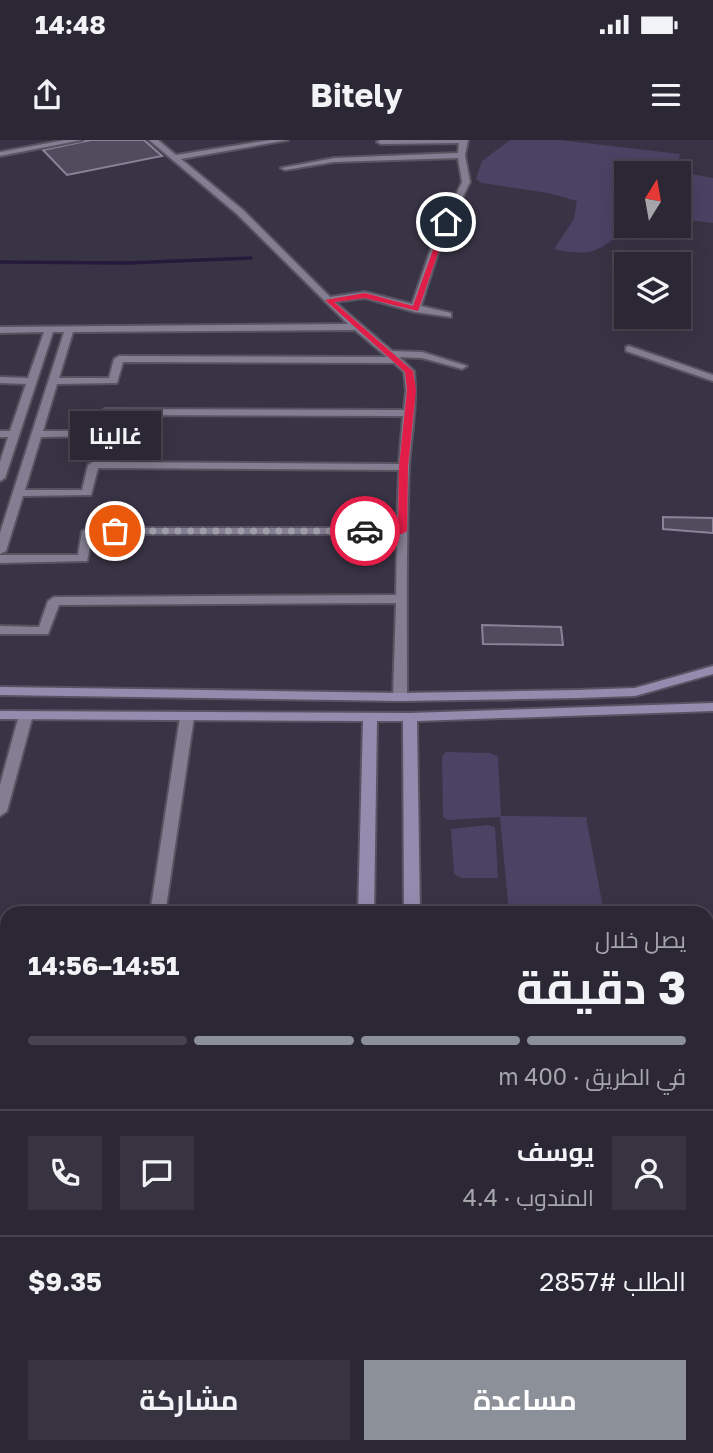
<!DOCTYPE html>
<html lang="ar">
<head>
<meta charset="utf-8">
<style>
  :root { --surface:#2b2734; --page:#373340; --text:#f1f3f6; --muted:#a6a5ac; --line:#47444f; --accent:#8c9099 }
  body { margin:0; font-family:"Golos Text",Cairo,sans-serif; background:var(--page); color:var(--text); direction:rtl; height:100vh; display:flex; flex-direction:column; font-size:26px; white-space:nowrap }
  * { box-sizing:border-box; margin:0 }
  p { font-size:23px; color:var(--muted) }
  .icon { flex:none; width:38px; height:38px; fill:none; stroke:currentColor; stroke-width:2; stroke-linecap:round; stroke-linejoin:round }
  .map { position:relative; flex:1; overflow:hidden; direction:ltr }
  .sheet { position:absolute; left:0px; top:766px; width:714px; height:548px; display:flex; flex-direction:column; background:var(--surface); border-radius:21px 21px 0 0; box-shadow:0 7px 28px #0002,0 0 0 2px var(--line); direction:rtl }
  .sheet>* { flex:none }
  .needle { width:46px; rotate:11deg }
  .controls { position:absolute; left:614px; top:21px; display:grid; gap:14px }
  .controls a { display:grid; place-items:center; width:77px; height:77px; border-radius:0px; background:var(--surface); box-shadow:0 7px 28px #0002,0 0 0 2px var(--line); font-size:35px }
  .pin { position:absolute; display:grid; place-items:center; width:60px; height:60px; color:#fff; margin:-30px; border:4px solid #fff; border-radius:50%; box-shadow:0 2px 7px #0007 }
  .courier { position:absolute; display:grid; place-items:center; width:70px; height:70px; margin:-35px; border:5px solid #e11d48; border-radius:50%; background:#fff; color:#222; box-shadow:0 2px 9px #0007 }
  .bubble { position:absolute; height:49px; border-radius:0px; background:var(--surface); box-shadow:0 7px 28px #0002,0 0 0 2px var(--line); font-size:23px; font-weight:700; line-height:49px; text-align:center; direction:rtl }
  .summary em { font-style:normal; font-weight:700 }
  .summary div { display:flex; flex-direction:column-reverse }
  .summary { display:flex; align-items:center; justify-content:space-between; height:119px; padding:0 28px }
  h1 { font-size:46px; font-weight:700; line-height:52px }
  .bar { display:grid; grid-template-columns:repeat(4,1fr); gap:10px 7px; align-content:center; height:84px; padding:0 28px }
  .bar i { height:9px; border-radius:5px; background:var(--line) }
  .bar .current { background:var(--accent) }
  .bar p { grid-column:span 4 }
  .line { display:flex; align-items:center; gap:18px; padding:0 28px; border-top:2px solid var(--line) }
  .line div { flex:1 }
  .round { display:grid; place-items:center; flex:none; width:74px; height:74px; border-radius:0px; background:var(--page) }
  .cta { display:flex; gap:14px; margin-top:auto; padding:14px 28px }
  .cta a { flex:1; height:80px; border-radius:0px; background:var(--accent); color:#fff; font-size:28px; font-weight:700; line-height:80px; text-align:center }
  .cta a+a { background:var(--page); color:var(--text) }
  .status { display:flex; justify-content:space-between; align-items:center; height:49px; padding:0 35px; background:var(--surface); direction:ltr }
  .status svg { height:19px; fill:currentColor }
  header { display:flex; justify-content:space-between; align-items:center; height:91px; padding:0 28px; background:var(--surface); font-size:32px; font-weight:700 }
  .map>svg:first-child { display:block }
  .green { fill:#4c4264 }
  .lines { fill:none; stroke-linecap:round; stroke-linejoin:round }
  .stream { stroke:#251a3b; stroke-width:3.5 }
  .building { fill:#504b5d; stroke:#888397; stroke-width:2 }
  .street-casing { stroke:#575361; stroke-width:4 }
  .secondary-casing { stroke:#575361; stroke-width:4 }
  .street { fill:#837e91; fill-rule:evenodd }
  .secondary { fill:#958baf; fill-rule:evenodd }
  .route { fill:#e11d48 }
  .done { stroke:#a09daa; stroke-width:7; stroke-dasharray:0 12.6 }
</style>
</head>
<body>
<div class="status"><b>14:48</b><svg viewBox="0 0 49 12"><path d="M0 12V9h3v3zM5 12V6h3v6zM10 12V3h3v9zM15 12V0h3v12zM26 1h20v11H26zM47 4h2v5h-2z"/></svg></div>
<header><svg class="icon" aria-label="menu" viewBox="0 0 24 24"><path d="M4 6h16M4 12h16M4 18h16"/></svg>Bitely<svg class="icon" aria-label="share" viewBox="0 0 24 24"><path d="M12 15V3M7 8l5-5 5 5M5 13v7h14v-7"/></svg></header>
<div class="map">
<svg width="713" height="1313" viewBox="0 0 713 1313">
  <rect width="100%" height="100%" fill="#393445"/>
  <!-- green -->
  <path class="green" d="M510,0H560L680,14L676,31L713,38V83L679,79V33H626V86H629C601,110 593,118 554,109L574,79L577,61L548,53L482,43L476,39L482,21Z
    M446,612L490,613L498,617L501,676L586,677L604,773H509L500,677L448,680L443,677L442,616Z
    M488,685L495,687L498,738H462L454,734L451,689Z"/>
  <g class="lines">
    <!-- stream -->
    <path class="stream" d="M0,122L127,123L251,118"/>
  </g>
  <!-- building -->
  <path class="building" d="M91,0H144L162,16L67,35L43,10Z
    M663,377L713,378V393L663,389Z
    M482,485L561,487L563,505L483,504Z"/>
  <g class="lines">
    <!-- street casing -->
    <g class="street-casing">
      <path id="street" d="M65,0H82L0,16V12Z
        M149,0H158L176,15L270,0H288L181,19L243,70L330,157L365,152L412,164L434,100L462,42L458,18L334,22L285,30L281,28L334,18L458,13L459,3L381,4L377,2L380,0H468L465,15L470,42L442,100L421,166L451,173V177L415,172L365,158L335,162L392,211L422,212L467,226L462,229L422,218L399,217L414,231C418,263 411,295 409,327C406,404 407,480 407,557L405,560L400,561L393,557L396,463L59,465L48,494H0V486L39,487L48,461L54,457L396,455L397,394H93L87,421L0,423V415H78L82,391L88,388H397L399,330L98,328L91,355L23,356L6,411L0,414V393L64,192H53L5,338L0,341V322L8,297H0V291H10L26,244L0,243V237L28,238L44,192L0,193V187L348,184L237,74ZM355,190L387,217L119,216L114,219L109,238H59L73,192ZM123,222L394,223L404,232L406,250L404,270L105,269L100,272L95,291H43L57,244L117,243ZM109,275L403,276L399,324L93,322L88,325L82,350H25L41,297L103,296Z
        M629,206L713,235V241L626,211V207Z
        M26,571L33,575L7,671L0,676V645L19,575Z
        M187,573L194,577L165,774H150L180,577Z
        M707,1000H713V1014H707Z
        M707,1074H713V1090H707Z
        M707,1173H713V1191H707Z
        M0,1200L7,1201V1219L0,1218Z
        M707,1279L713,1280V1300L707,1299Z"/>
    </g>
    <!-- secondary casing -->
    <g class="secondary-casing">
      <path id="secondary" d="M713,526V534L635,556L577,558L400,561L0,555V547L400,553L577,550L635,548Z
        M713,563V571L417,581L420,774H404L403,581H377L374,774H358L363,581L0,579V571L410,573Z
        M707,905H713V919H707Z
        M346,1307H366V1313H346Z
        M410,1307H430V1313H410Z"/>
    </g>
    <!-- street -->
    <use href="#street" class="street"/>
    <!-- secondary -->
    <use href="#secondary" class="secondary"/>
  </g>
  <!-- route -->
  <path class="route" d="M449,81L418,171L365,158L334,162L413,231L416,250L408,327L407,391L402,394L362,393L365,388H398L399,327L407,250L405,232L325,160L365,153L413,166L443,82Z"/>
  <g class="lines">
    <!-- done -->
    <path class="done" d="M115,391H365"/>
  </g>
</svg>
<div class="controls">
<a><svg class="needle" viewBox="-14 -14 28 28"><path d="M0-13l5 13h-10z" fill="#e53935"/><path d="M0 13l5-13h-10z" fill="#a6a5ac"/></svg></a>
<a><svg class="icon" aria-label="layers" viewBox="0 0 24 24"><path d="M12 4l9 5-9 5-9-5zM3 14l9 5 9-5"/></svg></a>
</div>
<div class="pin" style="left:115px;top:391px;background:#ea580c"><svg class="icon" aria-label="bag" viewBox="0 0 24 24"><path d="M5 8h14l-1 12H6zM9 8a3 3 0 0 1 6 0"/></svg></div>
<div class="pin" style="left:446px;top:82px;background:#1f2937"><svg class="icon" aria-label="home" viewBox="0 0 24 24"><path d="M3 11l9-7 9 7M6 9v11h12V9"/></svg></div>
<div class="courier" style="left:365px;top:391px"><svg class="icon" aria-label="car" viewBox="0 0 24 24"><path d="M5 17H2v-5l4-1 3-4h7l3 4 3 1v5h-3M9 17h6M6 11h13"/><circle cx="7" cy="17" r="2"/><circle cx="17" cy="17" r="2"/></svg></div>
<div class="bubble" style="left:70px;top:271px;width:91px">غالينا</div>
<section class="sheet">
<div class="summary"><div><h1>3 دقيقة</h1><p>يصل خلال</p></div><em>14:51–14:56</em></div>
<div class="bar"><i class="current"></i><i class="current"></i><i class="current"></i><i></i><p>في الطريق · 400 m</p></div>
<div class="line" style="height:126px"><a class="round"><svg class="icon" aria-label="person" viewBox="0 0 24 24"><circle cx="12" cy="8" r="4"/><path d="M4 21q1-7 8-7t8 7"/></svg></a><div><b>يوسف</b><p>المندوب · 4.4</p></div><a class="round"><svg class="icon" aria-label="chat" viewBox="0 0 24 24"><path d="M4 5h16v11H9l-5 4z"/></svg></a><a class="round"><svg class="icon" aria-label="phone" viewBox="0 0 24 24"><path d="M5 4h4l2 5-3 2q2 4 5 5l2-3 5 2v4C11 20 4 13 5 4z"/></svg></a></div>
<div class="line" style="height:91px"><div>الطلب #2857</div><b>$9.35</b></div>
<div class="cta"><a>مساعدة</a><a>مشاركة</a></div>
</section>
</div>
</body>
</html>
